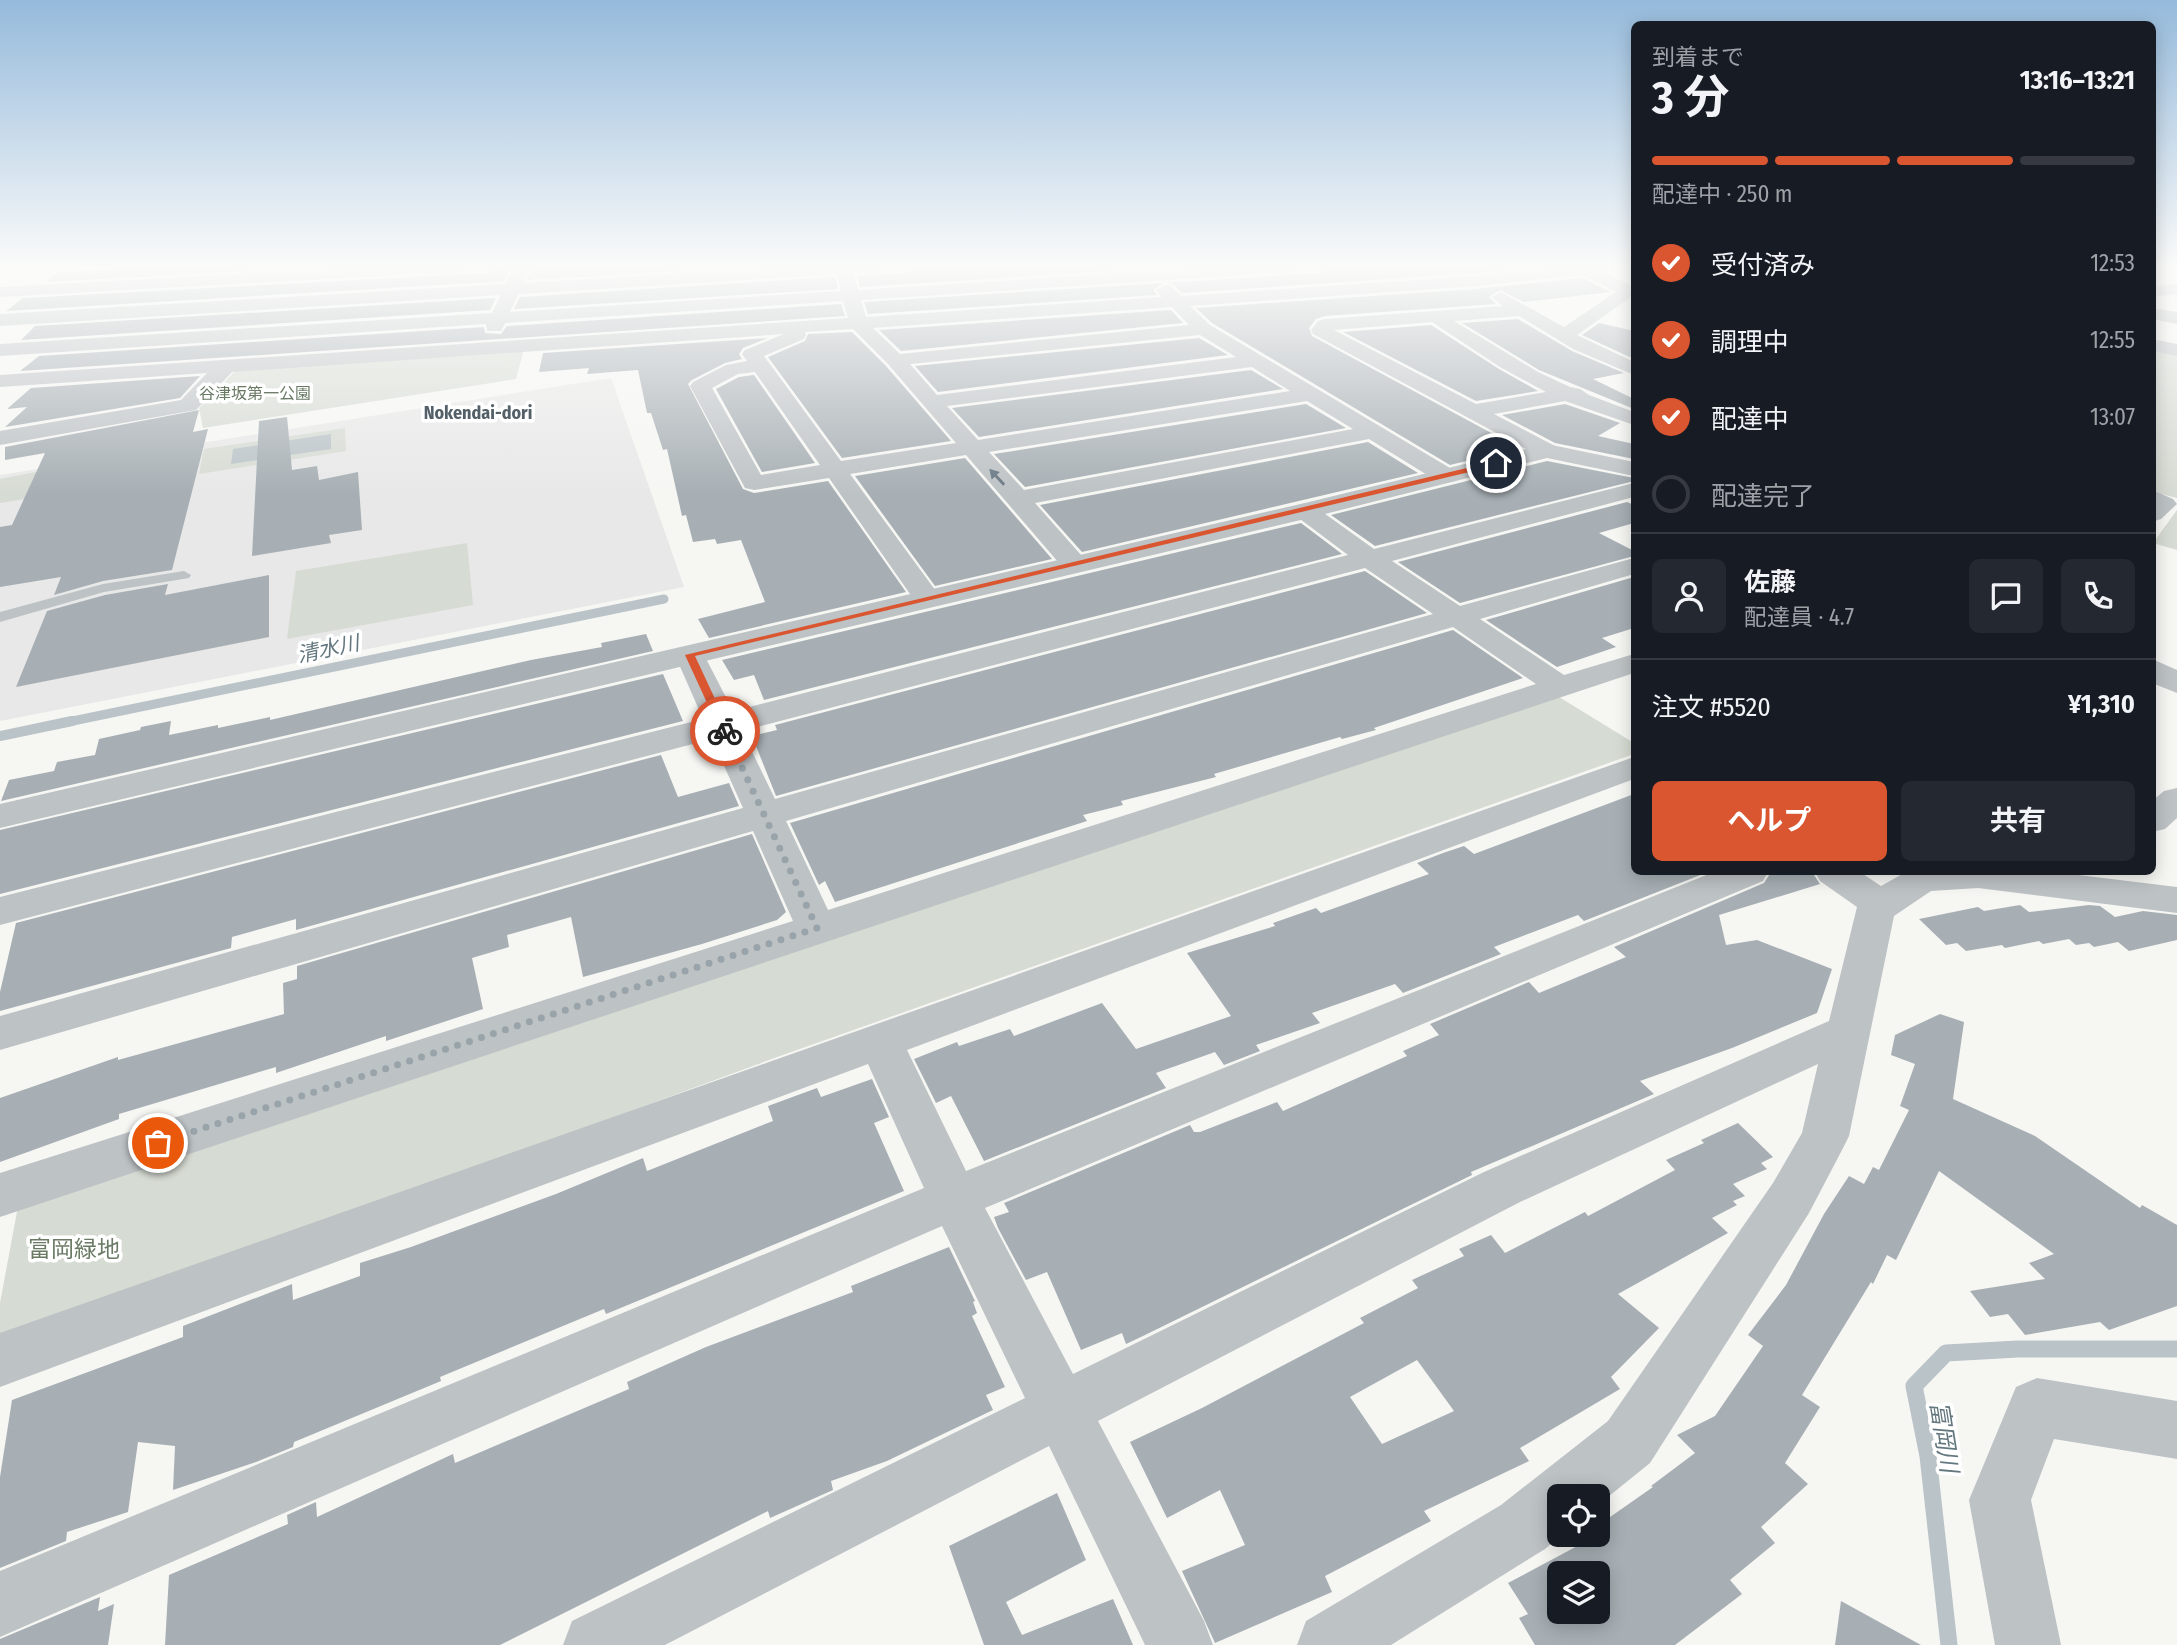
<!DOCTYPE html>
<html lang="ja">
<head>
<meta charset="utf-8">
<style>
  :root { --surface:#171b24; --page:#242831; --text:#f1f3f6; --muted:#9ea1a6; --line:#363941; --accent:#da5630 }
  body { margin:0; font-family:"Fira Sans Condensed","Noto Sans JP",sans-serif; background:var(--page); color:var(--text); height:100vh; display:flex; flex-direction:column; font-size:26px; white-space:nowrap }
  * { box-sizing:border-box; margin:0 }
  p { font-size:23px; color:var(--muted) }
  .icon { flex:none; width:38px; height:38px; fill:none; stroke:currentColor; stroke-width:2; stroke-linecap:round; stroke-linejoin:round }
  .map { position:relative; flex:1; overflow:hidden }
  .panel { position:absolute; left:1631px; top:21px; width:525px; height:854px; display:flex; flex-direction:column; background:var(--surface); border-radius:10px; box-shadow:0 4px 18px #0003 }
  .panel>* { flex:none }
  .fabs { position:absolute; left:1547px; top:1484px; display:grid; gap:14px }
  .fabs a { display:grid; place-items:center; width:63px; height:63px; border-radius:10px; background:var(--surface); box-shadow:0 4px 18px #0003; font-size:35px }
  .pin { position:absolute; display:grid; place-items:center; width:60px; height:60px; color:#fff; margin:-30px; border:4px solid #fff; border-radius:50%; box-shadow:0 2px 7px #0007 }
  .courier { position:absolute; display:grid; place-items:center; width:70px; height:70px; margin:-35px; border:5px solid #da5630; border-radius:50%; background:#fff; color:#222; box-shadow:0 2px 9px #0007 }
  .summary em { font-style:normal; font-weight:700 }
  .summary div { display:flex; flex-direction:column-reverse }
  .summary { display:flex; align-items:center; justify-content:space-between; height:119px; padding:0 21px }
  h1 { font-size:46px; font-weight:700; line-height:52px }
  .bar { display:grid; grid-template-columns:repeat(4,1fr); gap:10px 7px; align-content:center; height:84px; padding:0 21px }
  .bar i { height:9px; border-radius:5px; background:var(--line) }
  .bar .active { background:var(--accent) }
  .bar p { grid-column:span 4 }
  .line { display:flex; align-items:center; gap:18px; padding:0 21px; border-top:2px solid var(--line) }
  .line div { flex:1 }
  .round { display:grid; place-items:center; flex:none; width:74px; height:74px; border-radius:10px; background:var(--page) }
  ol { padding:0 21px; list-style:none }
  li { display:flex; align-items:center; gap:21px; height:77px }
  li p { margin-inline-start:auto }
  li .icon { padding:7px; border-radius:50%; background:var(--accent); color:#fff; stroke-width:4 }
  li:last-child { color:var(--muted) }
  li i { width:38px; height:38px; border:4px solid var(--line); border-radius:50% }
  .cta { display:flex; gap:14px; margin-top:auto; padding:14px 21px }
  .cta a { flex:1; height:80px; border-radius:10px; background:var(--accent); color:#fff; font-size:28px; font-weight:700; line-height:80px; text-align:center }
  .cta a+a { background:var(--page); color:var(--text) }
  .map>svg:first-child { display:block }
  .built { fill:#e7e8e7 }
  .green { fill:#d6dbd3 }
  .water { fill:#b9c3c8 }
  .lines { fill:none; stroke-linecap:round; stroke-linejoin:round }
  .stream-far2 { stroke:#b9c3c8; stroke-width:9 }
  .stream-far1 { stroke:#b9c3c8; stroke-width:10 }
  .stream { stroke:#b9c3c8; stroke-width:17 }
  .building { fill:#a7afb4; fill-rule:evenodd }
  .service { fill:#bdc2c5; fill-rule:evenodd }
  .minor { fill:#bdc2c5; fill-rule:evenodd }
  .tertiary { fill:#bdc2c5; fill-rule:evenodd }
  .oneway { fill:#677783 }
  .route { fill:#da5630 }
  .done { stroke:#99a3aa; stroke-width:7; stroke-dasharray:0 12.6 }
  .labels { text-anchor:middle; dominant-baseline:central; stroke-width:7; stroke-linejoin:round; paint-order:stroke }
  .far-park-label { font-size:16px; fill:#6a7a65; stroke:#fff }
  .far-neighbourhood-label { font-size:18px; font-weight:bold; fill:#546068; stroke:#fff }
  .water-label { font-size:21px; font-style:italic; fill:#63777f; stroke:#fff }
  .near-park-label { font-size:23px; fill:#6a7a65; stroke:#fff }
  .near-water-label { font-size:24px; font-style:italic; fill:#63777f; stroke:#fff }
</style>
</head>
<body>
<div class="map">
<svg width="2177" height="1645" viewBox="0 0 2177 1645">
  <rect width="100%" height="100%" fill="#f6f6f3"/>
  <!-- built -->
  <path class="built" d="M611,378L684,587L0,721V475Z"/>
  <!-- green -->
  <path class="green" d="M2152,347L2177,352V498L2153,492Z
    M524,349L516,379L203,428L199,408L234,372L242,368Z
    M345,428L346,451L199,474L204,449Z
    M113,457L104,486L0,503V479Z
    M2177,510V550L2153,543Z
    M467,543L473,605L287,639L296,571Z
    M1559,697L1634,743V754L780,1056L0,1343V1303L19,1201Z"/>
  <!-- water -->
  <path class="water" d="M331,434V449L231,464L233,449Z"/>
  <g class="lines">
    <!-- stream-far2 -->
    <path class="stream-far2" d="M63,723L664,599"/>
    <!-- stream-far1 -->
    <path class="stream-far1" d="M0,736L72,721"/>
    <!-- stream -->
    <path class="stream" d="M1949,1645L1928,1456L1914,1386L1946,1353L2018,1349H2177"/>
  </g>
  <!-- building -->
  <path class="building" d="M183,265H282L279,269L357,265L45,282L59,272Z
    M499,265H512L504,281L6,311L23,298L489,273Z
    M534,265H782L527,280Z
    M918,265H1207L860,287L857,276L907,273Z
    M1330,265H1561L1476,273L1182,293L1173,284L1167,283L1320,273Z
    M835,277L838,289L514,309L520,297Z
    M1582,278L1611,292L1524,302L1500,290L1489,297L1496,304L1325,316L1316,319L1309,328L1312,336L1519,448L1450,465L1212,323L1196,308L1476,289Z
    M1163,283L1153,290L1157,295L868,314L864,302Z
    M496,298L490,310L21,340L35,326Z
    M841,304L845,316L20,371L39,356L484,327L485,333L501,334L507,326Z
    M1171,310L1183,323L901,351L879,330Z
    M1518,319L1572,351L1624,373L1593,379L1634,399V409L1539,370L1462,323Z
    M1599,323L1634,331V359L1582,335Z
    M1431,325L1499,369L1538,391L1476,401L1343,332Z
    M852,332L886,366L951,441L842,458L768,357L805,341L808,334Z
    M768,338L743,348L739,354L742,359L725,363L692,380L688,384L743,489L754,493L828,481L906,592L709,638L698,619L765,602L741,540L717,544L715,539L693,542L686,515L682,516L667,449L663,450L651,413H647L638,370L587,374L589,368L539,372L543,353Z
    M1199,338L1228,355L938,392L915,366Z
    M1251,370L1283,389L979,437L952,408Z
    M754,375L815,463L762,472L716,389L739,377Z
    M200,376L180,398L5,427L27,407L7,409L31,388Z
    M1306,404L1346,428L1025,487L994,454Z
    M1565,404L1620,423L1598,436L1634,444V459L1555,443L1502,415Z
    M199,410L193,432L208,429L172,570L103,581L54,595L61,577L0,587V527L12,525L45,453L5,460V447Z
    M287,417L292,470L317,466L319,480L358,472L362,530L329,535L331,543L252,556L259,421Z
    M1368,442L1418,473L1082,552L1040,505Z
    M965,458L1052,559L935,586L855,476Z
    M1547,461L1634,478V481L1375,546L1331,515Z
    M1627,502L1634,505V523L1599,533L1634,551V556L1460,603L1398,562Z
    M1301,523L1342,554L764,700L754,675L734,680L722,660Z
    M1365,571L1427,613L776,796L752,736L777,730L775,725Z
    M269,575V637L16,687L47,611L105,595L168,584L165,595Z
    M1634,577V628L1602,638L1616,647L1557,667L1486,620Z
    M1453,630L1523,678L1374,728L1376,730L1342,739L1340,737L1214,774L1216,777L1121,801L1123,805L1083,815L1087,821L835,902L825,881L819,885L790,823Z
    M646,634L653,651L1,801L9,780L54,771L57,762L95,755L99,739L140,730L141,727L171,721L169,735L218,725V728L270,717V720L531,660L602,647L601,643Z
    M663,674L683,721L0,894V830Z
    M661,755L678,797L729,783L739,806L296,930V919L232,937L231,948L0,1011V992L16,923Z
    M1634,794V872H1708L1584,921L1578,915L1494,947L1501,954L1403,993L1395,984L1312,1013L1320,1023L1256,1045L1260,1051L1224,1065L1215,1052L1156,1073L1166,1088L984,1161L951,1096L936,1103L914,1059L957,1042L959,1046L1010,1029L1014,1036L1102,1003L1136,1049L1231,1016L1187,953L1275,926L1273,923L1316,908L1321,913L1429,874L1417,863L1443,853L1464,846L1474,854Z
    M752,834L786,912L777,920L702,944L583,977L571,917L507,935L509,947L472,958L483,1009L386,1041V1036L276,1073V1067L119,1114V1119L0,1162V1098L118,1057V1060L284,1014L283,983L297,979V966Z
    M1771,872H1812L1820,884L1719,915L1726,945L1757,940L1832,969L1817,1013L1732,1048L1640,1081L1654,1094L1471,1172L1472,1175L1143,1336L1126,1344L1122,1333L1081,1350L1047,1272L1026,1280L998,1228L994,1217L1009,1212L1004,1203L1190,1125L1194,1132H1200L1277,1102L1283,1111L1407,1056L1403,1051L1439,1035L1430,1024L1529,982L1539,993L1626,957L1614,947L1764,883Z
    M2020,905L2029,912L2089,905L2100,906L2115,917L2143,911L2177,915V940L2129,951L2118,942L2094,947L2089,943L2076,945L2069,939L2043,944L2039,941L2005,948L2002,945L1966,951L1957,943L1946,945L1919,919L1978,907L1984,911Z
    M1940,1014L1964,1022L1953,1099L2035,1136L2140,1208L2142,1205L2177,1225V1306L2109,1330L2100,1322L2025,1335L2008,1314L1990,1317L1970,1291L2045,1279L2029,1263L2054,1254L1939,1171L1896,1260L1887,1255L1873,1284L1871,1282L1802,1395L1820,1407L1785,1463L1808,1484L1761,1527L1775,1543L1730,1580L1742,1594L1675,1645H1535L1519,1618L1528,1614L1508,1583L1598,1535L1604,1529L1600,1524L1653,1487L1651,1486L1695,1453L1677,1435L1715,1416L1763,1346L1748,1335L1786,1285L1824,1214L1849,1176L1864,1184L1873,1167L1879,1170L1909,1110L1900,1106L1915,1064L1891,1055L1895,1035ZM1559,1573H1598V1612H1559Z
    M872,1079L889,1117L874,1123L904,1191L606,1314L604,1309L440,1377L441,1381L294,1442L293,1447L256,1462L173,1490L175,1446L138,1442L128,1512L67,1532L66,1541L0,1568V1477L12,1400L183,1337V1326L292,1284L293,1300L360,1276V1263L411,1247L556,1194L643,1158L647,1171L773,1121L768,1106L817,1088L821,1097Z
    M1738,1123L1773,1157L1761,1163L1767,1169L1733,1184L1745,1196L1733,1201L1737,1205L1712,1218L1728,1233L1618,1294L1659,1328L1611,1377L1620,1389L1520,1448L1529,1461L1424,1511L1431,1521L1325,1576L1332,1592L1215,1643L1182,1571L1245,1545L1220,1490L1167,1518L1130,1442L1202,1408L1364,1323L1360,1318L1418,1288L1412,1280L1464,1256L1459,1249L1491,1235L1505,1253L1585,1212L1588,1216L1675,1170L1666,1160L1704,1143L1701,1140ZM1417,1360L1454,1411L1382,1444L1350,1397Z
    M949,1247L975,1301L973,1302L977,1313L972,1316L1005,1387L986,1395L993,1410L887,1461L831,1481L833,1490L770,1518L768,1511L500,1645H165L169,1575L288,1524L287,1515L316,1502L317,1517L453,1454L455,1463L629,1389L627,1382L706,1347L853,1292L851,1286Z
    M1057,1493L1086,1560L1006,1602L1022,1635L1113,1599L1133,1645H984L949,1546Z
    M100,1597L98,1611L114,1604L108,1645H0V1639Z
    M1841,1601L1921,1645H1835Z"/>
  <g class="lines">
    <!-- service -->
    <path class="service" d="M184,571L191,575L189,578L104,592L0,622V612L103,584Z"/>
    <!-- minor -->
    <path class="minor" d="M402,265H497L489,270L0,297V287Z
      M515,265H531L510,312L841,291L835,265H851L858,290L1245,265H1328L1320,270L861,300L866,317L1162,297L1156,290L1165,285L1171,286L1181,296L1476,276L1586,265H1634V270L1605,273L1634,287V295L1577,335L1634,362V375L1573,349L1519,316L1454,321L1538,372L1570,387L1580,389L1589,395L1634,412V425L1565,401L1494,414L1555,446L1559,451L1555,456H1539L1313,334L1311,330L1318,321L1325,319L1503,306L1492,297L1501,292L1564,327L1616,292L1583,275L1476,286L1190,306L1210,325L1455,471L1458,476L1455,481L1446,483L1437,481L1369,439L1035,503L1089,564L1085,570L1075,572L1065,570L966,455L850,474L941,598L937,604L927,607L917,604L829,478L754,490L745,488L690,386L693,382L726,365L747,361L742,354L745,350L784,334L232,372L196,410L0,445V431L181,400L207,373L0,387V375L848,318L843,301L505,323L501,331H487L486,324L0,356V344L492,313ZM1172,307L1189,325L900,354L873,328ZM1432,322L1500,367L1546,392L1476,404L1334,330ZM853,329L888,364L956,443L841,461L764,356L804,339L806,335L805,332ZM1200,335L1236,357L937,395L910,364ZM1252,367L1290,391L978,440L947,406ZM755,372L820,465L761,475L712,388L738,374ZM1307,401L1353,429L1024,490L989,452Z
      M2177,284V294L2152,297V287Z
      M2152,308L2177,312V324L2152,319Z
      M1634,483V497L1392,561L1460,606L1634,558V574L1480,619L1564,675L1634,654V673L0,1217V1173L793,921L753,831L0,1050V1016L743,808L712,739L0,925V897L703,719L675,655L679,649L690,646L701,649L733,711L1348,555L1296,516L1292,511L1296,506L1305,503L1314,506L1374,549ZM1365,568L1433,614L775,799L742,731ZM1453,627L1536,684L828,910L786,821Z
      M2152,490L2173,499L2177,504L2161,519L2152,522Z
      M1634,757V779L907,1050L966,1171L1714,872H1768L1763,881L985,1208L1073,1374L1484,1172L1829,1021L1857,907L1820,881L1815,872H1860L1881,886L1906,872H2054L2177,887V913L1978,888L1931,891L1894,916L1849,1136L1842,1150L1809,1213L1650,1463L1598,1505V1496H1559V1535H1562L1545,1549L1391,1645H1297L1306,1621L1501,1505L1608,1421L1773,1183L1802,1133L1818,1064L1520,1202L1098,1421L1204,1621L1213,1645H1145L1049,1446L665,1645H563L572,1621L1025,1398L942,1226L0,1637V1571L924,1188L868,1064L0,1387V1333Z
      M2177,788V818L2165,829L2152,832V801L2164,791Z
      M2037,1378L2177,1401V1459L2054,1439L2031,1500L2061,1645H1995L1969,1500L2016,1387Z"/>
    <!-- tertiary -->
    <path class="tertiary" d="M824,265H916L907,270L0,326V314Z
      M2152,339L2177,344V356L2152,351Z
      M1547,444L1634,462V476L1547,458L1305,519L0,828V804L1305,503Z
      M2152,659L2177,670V693L2152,683Z"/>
  </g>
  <!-- one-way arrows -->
  <defs><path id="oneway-solid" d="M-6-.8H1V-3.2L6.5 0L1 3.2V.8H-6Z" transform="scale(1.75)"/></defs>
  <use class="oneway" href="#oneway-solid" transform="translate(997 477) rotate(-133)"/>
  <!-- sky -->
  <linearGradient id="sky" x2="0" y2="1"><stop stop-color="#95badb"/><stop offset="0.54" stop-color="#fbfbfa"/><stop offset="1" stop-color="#fbfbfa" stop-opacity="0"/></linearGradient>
  <rect width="2177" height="495" fill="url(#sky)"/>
  <!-- route -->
  <path class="route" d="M1496,461L1499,465L695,656L730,731L725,734L720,731L685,655Z"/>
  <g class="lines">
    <!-- done -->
    <path class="done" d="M158,1143L817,928L725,731"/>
  </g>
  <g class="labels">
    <!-- far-park labels -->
    <g class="far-park-label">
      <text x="255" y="393">谷津坂第一公園</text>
    </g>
    <!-- far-neighbourhood labels -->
    <g class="far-neighbourhood-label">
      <text x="478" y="413">Nokendai-dori</text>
    </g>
    <!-- water labels -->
    <g class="water-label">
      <text transform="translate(328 649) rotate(-12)">清水川</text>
    </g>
    <!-- near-park labels -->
    <g class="near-park-label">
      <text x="74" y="1249">富岡緑地</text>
    </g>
    <!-- near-water labels -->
    <g class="near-water-label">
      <text transform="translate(1944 1437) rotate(81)">富岡川</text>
    </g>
  </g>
</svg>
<div class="fabs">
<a><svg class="icon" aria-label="locate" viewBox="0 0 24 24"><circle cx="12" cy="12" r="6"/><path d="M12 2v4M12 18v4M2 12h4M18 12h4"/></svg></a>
<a><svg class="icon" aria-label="layers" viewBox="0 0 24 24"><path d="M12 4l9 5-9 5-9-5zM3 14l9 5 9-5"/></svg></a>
</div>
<div class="pin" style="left:158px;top:1143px;background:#ea580c"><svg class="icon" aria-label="bag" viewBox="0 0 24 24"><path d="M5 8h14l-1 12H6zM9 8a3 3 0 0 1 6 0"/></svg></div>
<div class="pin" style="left:1496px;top:463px;background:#1f2937"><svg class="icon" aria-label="home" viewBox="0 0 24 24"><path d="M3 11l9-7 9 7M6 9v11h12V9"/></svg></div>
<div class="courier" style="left:725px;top:731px"><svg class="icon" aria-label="bike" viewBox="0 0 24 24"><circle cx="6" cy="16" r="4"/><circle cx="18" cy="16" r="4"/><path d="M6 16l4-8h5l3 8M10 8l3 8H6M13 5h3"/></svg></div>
<section class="panel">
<div class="summary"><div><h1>3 分</h1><p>到着まで</p></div><em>13:16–13:21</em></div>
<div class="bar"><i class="active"></i><i class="active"></i><i class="active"></i><i></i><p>配達中 · 250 m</p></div>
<ol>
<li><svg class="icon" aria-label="check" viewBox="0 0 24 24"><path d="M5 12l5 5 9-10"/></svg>受付済み<p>12:53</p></li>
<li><svg class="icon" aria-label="check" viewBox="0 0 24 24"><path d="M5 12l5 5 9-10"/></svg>調理中<p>12:55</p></li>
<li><svg class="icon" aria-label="check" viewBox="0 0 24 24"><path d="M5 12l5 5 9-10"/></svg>配達中<p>13:07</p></li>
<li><i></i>配達完了</li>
</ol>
<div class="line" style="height:126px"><a class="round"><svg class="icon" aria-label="person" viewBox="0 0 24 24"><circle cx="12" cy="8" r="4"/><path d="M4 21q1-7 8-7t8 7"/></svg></a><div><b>佐藤</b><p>配達員 · 4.7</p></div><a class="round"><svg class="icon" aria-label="chat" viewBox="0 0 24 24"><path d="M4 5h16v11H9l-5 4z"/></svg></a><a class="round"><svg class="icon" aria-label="phone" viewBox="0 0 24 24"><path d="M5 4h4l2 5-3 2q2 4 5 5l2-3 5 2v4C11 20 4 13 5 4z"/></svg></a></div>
<div class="line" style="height:91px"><div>注文 #5520</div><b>¥1,310</b></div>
<div class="cta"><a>ヘルプ</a><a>共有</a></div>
</section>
</div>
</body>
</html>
